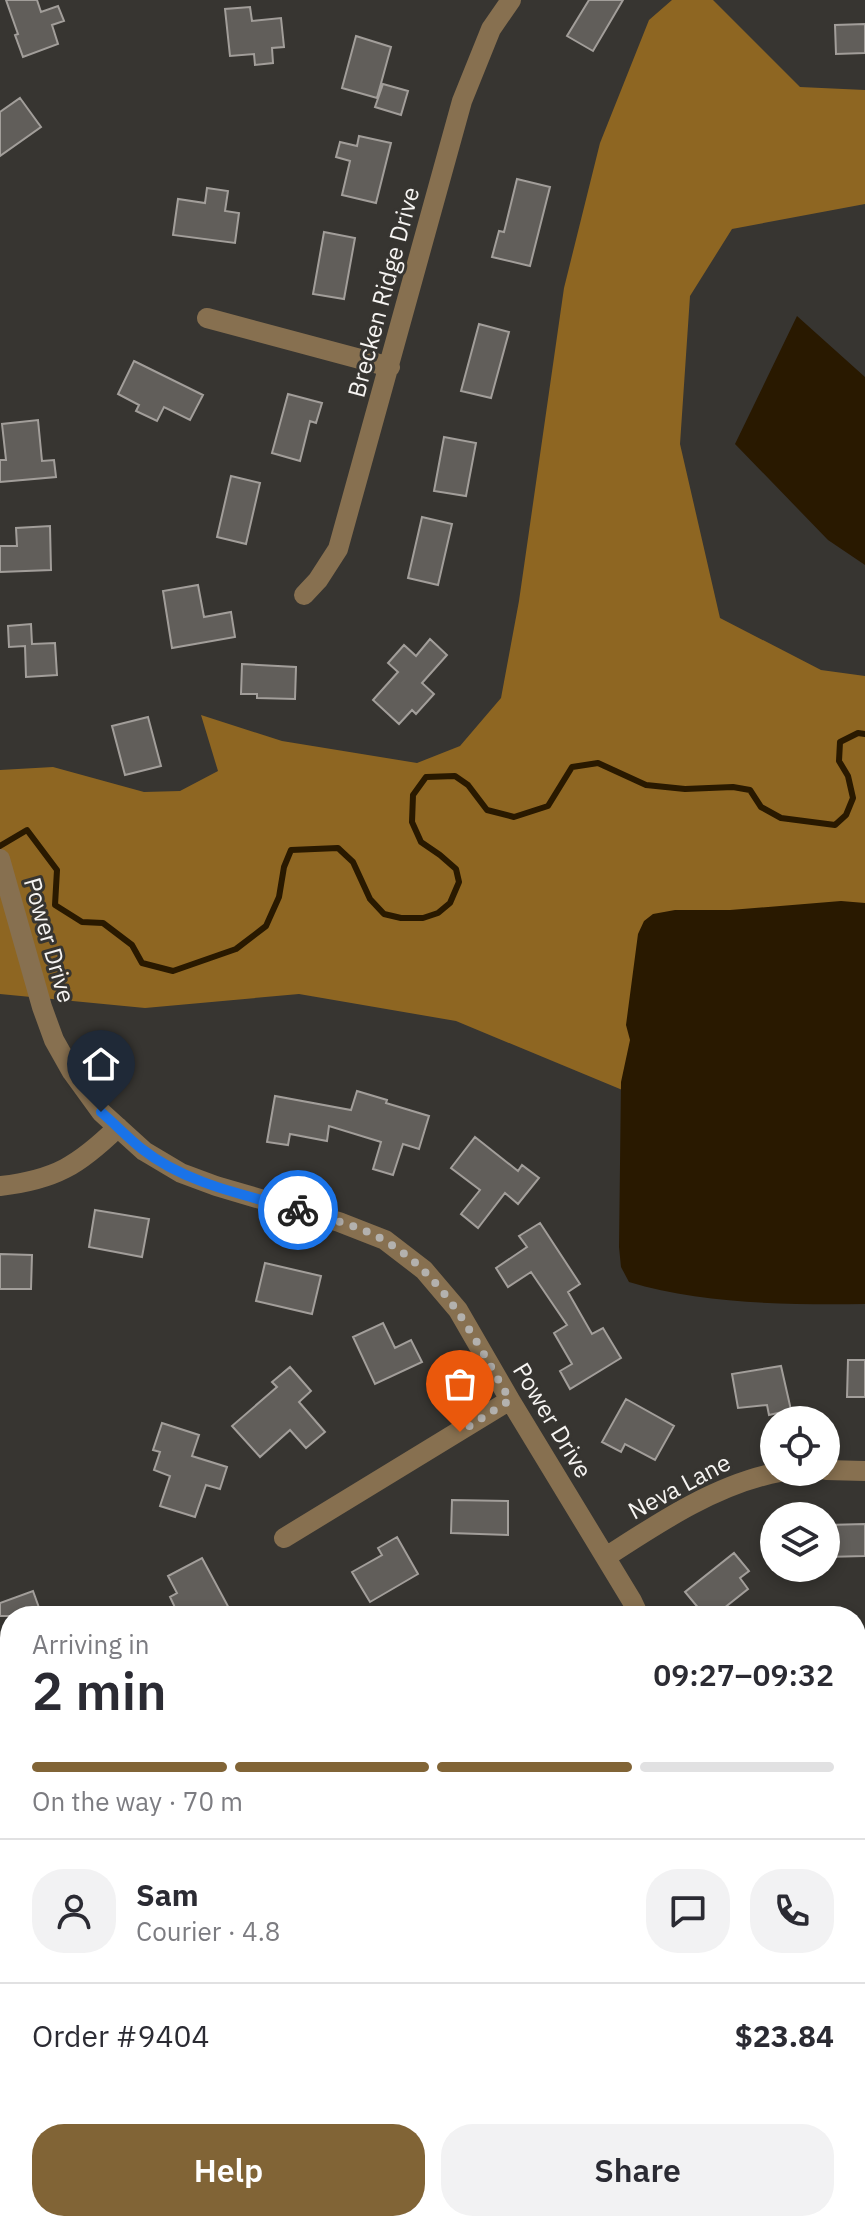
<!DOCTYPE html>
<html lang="en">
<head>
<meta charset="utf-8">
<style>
  :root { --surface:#fff; --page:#f2f2f3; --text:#2b2b33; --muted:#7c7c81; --line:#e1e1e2; --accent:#816436 }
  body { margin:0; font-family:"IBM Plex Sans",sans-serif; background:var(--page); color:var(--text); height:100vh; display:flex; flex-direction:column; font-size:30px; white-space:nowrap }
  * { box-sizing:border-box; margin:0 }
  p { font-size:26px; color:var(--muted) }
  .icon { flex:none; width:44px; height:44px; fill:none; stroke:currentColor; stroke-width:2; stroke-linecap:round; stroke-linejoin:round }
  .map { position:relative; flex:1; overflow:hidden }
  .drawer { position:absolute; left:0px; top:1606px; width:866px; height:626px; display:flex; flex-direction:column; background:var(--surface); border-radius:32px 32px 0 0; box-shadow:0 4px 12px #0003 }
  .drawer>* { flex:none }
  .controls { position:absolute; left:760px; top:1406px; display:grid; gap:16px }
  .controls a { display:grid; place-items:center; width:80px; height:80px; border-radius:50%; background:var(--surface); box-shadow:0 4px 12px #0003; font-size:40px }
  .pin { position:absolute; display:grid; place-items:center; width:68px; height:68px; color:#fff; margin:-82px -34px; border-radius:50% 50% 50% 0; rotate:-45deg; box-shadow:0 0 8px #0007 }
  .pin .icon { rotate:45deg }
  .courier { position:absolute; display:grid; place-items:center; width:80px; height:80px; margin:-40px; border:6px solid #1a73e8; border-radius:50%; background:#fff; color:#222; box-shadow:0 2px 10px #0007 }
  .head em { font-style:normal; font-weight:600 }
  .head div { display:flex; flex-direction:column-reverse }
  .head { display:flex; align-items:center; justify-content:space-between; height:136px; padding:0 32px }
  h1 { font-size:52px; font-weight:600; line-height:60px }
  .bar { display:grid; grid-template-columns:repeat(4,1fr); gap:12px 8px; align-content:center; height:96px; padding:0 32px }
  .bar i { height:10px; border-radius:6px; background:var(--line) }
  .bar .on { background:var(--accent) }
  .bar p { grid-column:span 4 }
  .line { display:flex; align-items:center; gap:20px; padding:0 32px; border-top:2px solid var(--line) }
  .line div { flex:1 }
  .round { display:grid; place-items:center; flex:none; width:84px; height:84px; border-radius:32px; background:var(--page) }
  .primary-button { display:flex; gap:16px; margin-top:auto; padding:16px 32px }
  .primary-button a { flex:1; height:92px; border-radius:32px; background:var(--accent); color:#fff; font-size:32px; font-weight:600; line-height:92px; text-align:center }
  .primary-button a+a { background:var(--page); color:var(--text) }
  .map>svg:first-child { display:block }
  .forest { fill:#8e6622 }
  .water { fill:#291900 }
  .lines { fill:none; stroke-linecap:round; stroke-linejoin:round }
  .stream { stroke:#291900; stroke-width:6 }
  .building { fill:#615e5a; stroke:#a29e9a; stroke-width:2 }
  .minor { stroke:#877050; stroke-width:20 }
  .done { stroke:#b3b1ae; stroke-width:8; stroke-dasharray:0 14.4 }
  .route { stroke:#1a73e8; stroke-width:10 }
  .labels { text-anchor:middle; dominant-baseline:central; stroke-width:6; stroke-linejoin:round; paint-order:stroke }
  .street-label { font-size:24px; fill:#f6f4f2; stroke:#373531 }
</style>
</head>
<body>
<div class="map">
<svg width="865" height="2231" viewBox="0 0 865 2231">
  <rect width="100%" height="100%" fill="#373531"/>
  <!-- forest -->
  <path class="forest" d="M672,0H713L800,87L865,90V204L732,229L690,296L680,444L720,618L821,670L865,676V1139L685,1116L456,1021L299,994L145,1008L0,994V770L53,767L144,792L180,791L218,771L201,715L282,741L417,763L460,746L501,698L519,601L564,288L600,143L649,20Z
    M88,2222H169L170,2231H88Z"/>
  <!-- water -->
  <path class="water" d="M797,316L865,377V565L828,540L735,444Z
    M841,901L865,903V1304C789,1305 701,1304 629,1282L621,1267L619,1247L621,1082L630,1040L626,1025L638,934L644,921L653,914L675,910H730Z
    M865,2089V2231H812L815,2222H856V2113Z"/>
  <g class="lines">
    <!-- stream -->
    <path class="stream" d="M0,846L27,830L57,870L55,905L82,922L103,923L132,945L142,963L173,971L236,949L266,926L279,897L284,867L291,850L338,848L353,862L370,899L384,914L401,918H423L438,913L450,903L459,882L456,869L440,855L421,842L412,822L413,795L426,777L455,776L468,785L487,810L514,817L548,806L572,767L598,763L646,785L685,789L733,787L750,790L761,807L781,818L835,825L846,815L853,798L848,776L839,761L840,742L858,733L865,734"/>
  </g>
  <!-- building -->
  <path class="building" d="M6,0H37L41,12L58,6L64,21L52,25L58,44L23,57L15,35L18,34Z
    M589,0H623L593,51L567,36Z
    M250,7L252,21L281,18L284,47L272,48L273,63L255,65L254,54L230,56L225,9Z
    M865,24V53L836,54L835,25Z
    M356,36L391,47L377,98L342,88Z
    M383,84L408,91L401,115L375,107Z
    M20,98L41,127L0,156V112Z
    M359,136L391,143L376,203L342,195L350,161L336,157L340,142L357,146Z
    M517,179L550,187L530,266L492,257L499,231L504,232Z
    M207,188L228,191L225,211L239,213L235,243L173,235L178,199L205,203Z
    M324,232L355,238L344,299L313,294Z
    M479,324L509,332L491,398L461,391Z
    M134,361L203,395L190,420L164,407L157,421L136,411L139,405L118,394Z
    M288,394L322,403L316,423L310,421L300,461L272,453Z
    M38,420L42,461L54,460L56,477L0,482V460H6L2,424Z
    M444,437L476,443L466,496L434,491Z
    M231,476L260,483L246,544L217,537Z
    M422,517L452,524L438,585L408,578Z
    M50,526L51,570L0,572V546H17L16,528Z
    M198,585L204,617L231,612L235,637L172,648L163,591Z
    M31,624L32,644L55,643L57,675L26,677L25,646L9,647L8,626Z
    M430,639L447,655L422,683L434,694L416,714L412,710L399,724L373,700L398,672L388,663L404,645L416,656Z
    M242,664L296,667L295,699L257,698V694H241Z
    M148,717L161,766L125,775L112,726Z
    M357,1091L387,1100L386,1103L429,1116L419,1149L403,1144L393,1175L373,1169L381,1142L329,1126L327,1141L290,1134L288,1145L267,1142L275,1096L351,1110Z
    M475,1137L518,1171L522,1165L539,1178L518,1204L505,1193L478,1228L461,1214L480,1190L451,1168Z
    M95,1210L149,1219L142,1257L89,1247Z
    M540,1223L580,1284L568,1292L592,1334L603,1328L621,1358L570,1389L560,1371L572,1364L554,1333L567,1325L531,1272L508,1287L496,1268L527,1247L519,1236Z
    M0,1254L32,1255L31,1289H0Z
    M265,1263L321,1276L312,1314L256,1301Z
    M383,1323L395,1348L411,1340L422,1362L375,1384L353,1337Z
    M848,1360H865V1397H847Z
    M781,1366L791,1410L769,1415L767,1405L738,1408L732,1374Z
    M290,1367L311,1391L299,1402L325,1432L306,1448L290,1430L260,1457L232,1426L277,1387L272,1382Z
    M626,1399L674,1426L655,1460L625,1444L621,1452L602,1442Z
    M162,1423L199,1435L192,1456L227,1467L220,1489L206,1485L195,1517L160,1506L170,1476L154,1470L160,1452L153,1450Z
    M452,1500L508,1501V1535L451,1533Z
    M865,1524V1556L826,1557V1525Z
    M397,1537L418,1574L370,1602L352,1572L382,1555L378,1548Z
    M734,1553L749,1571L740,1578L748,1589L714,1616H705L685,1592Z
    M202,1558L230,1610L218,1616H192L188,1609L178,1614L170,1597L177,1593L168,1576Z
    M33,1591L42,1616H0V1603Z"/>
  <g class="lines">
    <!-- minor -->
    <path class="minor" d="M207,318L390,367
      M304,595L318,580L338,549L462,101L491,29L511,0
      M0,859L42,1007L54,1040L72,1072L101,1112L144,1151L181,1173L216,1186L339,1222L385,1240L424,1270L458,1310L510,1400L632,1601L639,1616
      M0,1186C55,1180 79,1165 118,1127
      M826,1470L865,1471
      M284,1538L510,1400
      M606,1557C658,1523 718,1483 780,1472
      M0,2042H10
      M345,2222L353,2231
      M484,2231L495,2222"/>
  </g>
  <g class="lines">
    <!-- done -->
    <path class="done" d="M298,1210C326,1218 359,1225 385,1241C446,1276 476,1342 510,1400L460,1432"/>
    <!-- route -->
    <path class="route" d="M101,1112C115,1124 128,1138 142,1149C186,1184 246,1195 298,1210"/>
  </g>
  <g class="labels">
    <!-- street labels -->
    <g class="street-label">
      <text transform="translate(383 292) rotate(-75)">Brecken Ridge Drive</text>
      <text transform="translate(50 940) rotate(74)">Power Drive</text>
      <text transform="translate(553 1420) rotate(59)">Power Drive</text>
      <text transform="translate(679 1486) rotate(-28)">Neva Lane</text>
    </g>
  </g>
</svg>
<div class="controls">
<a><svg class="icon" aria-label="locate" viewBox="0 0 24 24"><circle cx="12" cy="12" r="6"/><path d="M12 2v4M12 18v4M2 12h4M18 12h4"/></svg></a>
<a><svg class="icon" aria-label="layers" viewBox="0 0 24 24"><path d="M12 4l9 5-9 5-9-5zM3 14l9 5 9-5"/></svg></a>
</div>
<div class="pin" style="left:460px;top:1432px;background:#ea580c"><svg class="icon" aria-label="bag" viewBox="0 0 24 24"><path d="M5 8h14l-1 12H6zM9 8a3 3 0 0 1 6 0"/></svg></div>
<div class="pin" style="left:101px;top:1112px;background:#1f2937"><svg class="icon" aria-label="home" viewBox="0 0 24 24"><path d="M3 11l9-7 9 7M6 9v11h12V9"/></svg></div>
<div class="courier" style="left:298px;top:1210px"><svg class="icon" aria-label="bike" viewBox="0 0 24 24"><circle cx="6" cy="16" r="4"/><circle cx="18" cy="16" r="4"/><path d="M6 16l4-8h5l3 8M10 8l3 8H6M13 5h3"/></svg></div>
<section class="drawer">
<div class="head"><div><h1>2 min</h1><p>Arriving in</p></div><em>09:27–09:32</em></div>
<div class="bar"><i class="on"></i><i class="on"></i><i class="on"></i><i></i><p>On the way · 70 m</p></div>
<div class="line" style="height:144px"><a class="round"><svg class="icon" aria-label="person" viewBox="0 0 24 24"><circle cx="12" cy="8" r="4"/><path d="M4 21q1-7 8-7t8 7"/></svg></a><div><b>Sam</b><p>Courier · 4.8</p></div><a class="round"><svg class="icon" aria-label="chat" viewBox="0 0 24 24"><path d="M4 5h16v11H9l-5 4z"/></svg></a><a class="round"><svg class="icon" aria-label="phone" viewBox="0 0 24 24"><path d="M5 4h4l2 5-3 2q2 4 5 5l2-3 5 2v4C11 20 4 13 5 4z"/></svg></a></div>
<div class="line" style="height:104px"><div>Order #9404</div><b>$23.84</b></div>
<div class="primary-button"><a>Help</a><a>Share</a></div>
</section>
</div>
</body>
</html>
